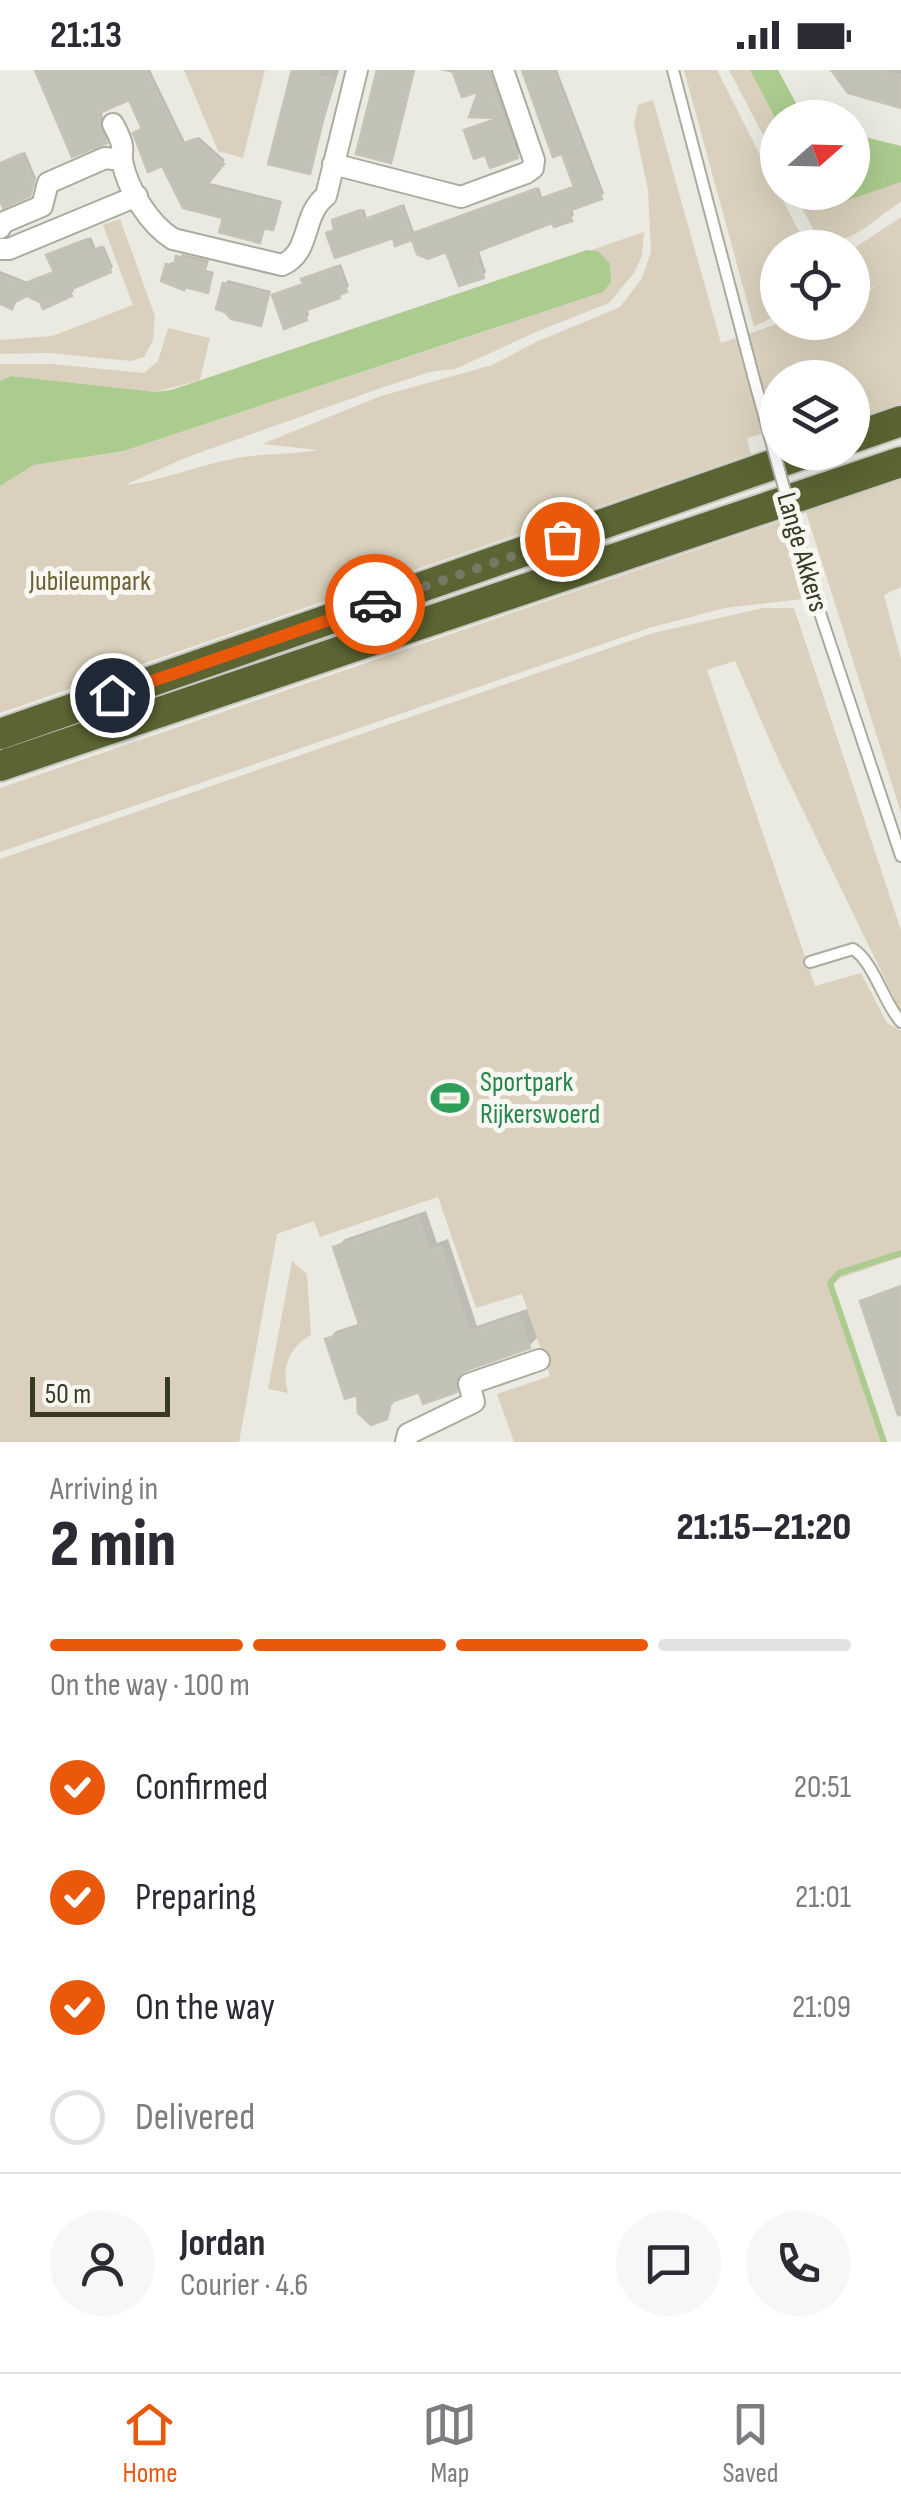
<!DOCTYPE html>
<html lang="en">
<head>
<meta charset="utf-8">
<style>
  :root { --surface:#fff; --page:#f7f7f7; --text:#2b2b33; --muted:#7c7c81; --line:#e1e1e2; --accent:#ea580c }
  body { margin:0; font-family:"Sofia Sans Condensed",sans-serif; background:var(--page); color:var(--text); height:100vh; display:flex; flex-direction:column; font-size:38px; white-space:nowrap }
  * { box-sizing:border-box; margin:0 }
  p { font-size:32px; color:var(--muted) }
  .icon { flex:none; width:55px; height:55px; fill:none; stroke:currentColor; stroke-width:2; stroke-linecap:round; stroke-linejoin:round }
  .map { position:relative; height:1372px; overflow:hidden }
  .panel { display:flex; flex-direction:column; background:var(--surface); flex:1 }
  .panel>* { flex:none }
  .needle { width:65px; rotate:70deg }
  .fabs { position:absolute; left:760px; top:30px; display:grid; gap:20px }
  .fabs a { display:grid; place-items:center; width:110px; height:110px; border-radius:50%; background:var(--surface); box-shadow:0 10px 40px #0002; font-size:50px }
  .scale { position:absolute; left:30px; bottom:25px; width:140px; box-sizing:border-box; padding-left:10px; border:5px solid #383a24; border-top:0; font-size:28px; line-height:35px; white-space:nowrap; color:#383a24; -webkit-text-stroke:8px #f8f7f2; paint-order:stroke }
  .pin { position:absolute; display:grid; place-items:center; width:85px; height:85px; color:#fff; margin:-42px; border:5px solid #fff; border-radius:50%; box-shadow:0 2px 10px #0007 }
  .courier { position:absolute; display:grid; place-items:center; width:100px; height:100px; margin:-50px; border:8px solid #ea580c; border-radius:50%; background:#fff; color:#222; box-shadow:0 2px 12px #0007 }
  .overview em { font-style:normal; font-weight:800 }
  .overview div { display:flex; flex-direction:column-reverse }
  .overview { display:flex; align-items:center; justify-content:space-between; height:170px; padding:0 50px }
  h1 { font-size:65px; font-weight:800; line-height:75px }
  .bar { display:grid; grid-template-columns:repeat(4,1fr); gap:15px 10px; align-content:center; height:120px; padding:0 50px }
  .bar i { height:12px; border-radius:8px; background:var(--line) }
  .bar .on { background:var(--accent) }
  .bar p { grid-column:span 4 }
  .line { display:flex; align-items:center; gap:25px; padding:0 50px; border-top:2px solid var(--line) }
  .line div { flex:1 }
  .round { display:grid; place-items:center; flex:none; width:105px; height:105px; border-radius:52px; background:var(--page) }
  ol { padding:0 50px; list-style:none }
  li { display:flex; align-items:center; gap:30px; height:110px }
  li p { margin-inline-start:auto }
  li .icon { padding:10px; border-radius:50%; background:var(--accent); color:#fff; stroke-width:4 }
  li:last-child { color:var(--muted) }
  li i { width:55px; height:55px; border:5px solid var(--line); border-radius:50% }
  .status { display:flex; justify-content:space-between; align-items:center; height:70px; padding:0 50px; background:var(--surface); direction:ltr }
  .status svg { height:28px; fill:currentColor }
  .menu { display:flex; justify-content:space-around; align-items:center; height:140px; border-top:2px solid var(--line); background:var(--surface); font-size:28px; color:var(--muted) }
  .menu a { display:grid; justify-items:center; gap:5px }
  .menu .on { color:var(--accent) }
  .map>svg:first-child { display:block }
  .green { fill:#dad0bd }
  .water { fill:#abcb8f }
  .shadow { fill:#0003 }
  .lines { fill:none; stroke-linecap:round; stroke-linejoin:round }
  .stream { stroke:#abcb8f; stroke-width:6 }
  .building { fill:#c2c1b5; stroke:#c4c3b5; stroke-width:2.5 }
  .lane-casing { stroke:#abab9e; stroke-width:14 }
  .street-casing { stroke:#abab9e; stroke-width:24 }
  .highway-casing { stroke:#c7c8c2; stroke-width:34 }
  .lane { stroke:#fff; stroke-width:10 }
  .street { stroke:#fff; stroke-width:20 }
  .highway { stroke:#5b6432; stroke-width:30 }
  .lane-bridge-casing { stroke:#abab9e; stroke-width:14; stroke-linecap:butt }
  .lane-bridge { stroke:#fff; stroke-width:10 }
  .done { stroke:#777866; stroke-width:10; stroke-dasharray:0 18 }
  .route { stroke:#ea580c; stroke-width:12 }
  .labels { text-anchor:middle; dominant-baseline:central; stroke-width:10; stroke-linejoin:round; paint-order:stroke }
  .street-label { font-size:28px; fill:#383a24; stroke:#f8f7f2 }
  .park-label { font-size:28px; fill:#6e6032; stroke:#f8f7f2 }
  .leisure-label { font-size:28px; fill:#27864d; stroke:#f8f7f2; text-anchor:start }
</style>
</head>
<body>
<div class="status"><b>21:13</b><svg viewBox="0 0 49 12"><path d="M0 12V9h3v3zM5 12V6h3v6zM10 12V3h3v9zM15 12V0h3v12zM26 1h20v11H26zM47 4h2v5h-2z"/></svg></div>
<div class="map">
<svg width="901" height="1372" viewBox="0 0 901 1372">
  <rect width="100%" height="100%" fill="#ebeae2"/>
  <!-- green -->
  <path class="green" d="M184,0H265L243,88L218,81Z
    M684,0H717L798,160L817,177L778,178L777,245L754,257Z
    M729,0H750L777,52V92Z
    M653,30L721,273L780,253L852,252L853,226L876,217L853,219V179L901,147V333L853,350L852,308H778L777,359L747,368L751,384L0,643V416L34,395L125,381L603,222L598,181L591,180L644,162L642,186L634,203L609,233L536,262L455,299L430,302L378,319L185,388L125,415C162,411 195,396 232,389C261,383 289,385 318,380L262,374L381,326L492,295L536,272L620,237L642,208L651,182L648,120L634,54L638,35Z
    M901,112V132C874,147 847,185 815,163L794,123H806L815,134L831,136Z
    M120,149L155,246L153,270L144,287L131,291L49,283L0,284V270L52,266L133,235L103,155Z
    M168,258L210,268L200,310L156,322L11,306L0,311V294H52L144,303L158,291Z
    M901,410V517L884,525L901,589V743L806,442Z
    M781,451L802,529L725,538L649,558L0,782V718Z
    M763,538H794L901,860V942L778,689L735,591L707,600L815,916L861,903L887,953L901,961V1187L840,1208L833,1215L886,1372H514L497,1324L550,1306L522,1224L476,1238L438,1127L320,1167L314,1151L277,1164L239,1372H0V789L653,563Z
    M292,1191L307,1204L311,1265C288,1278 281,1298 288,1323L268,1319Z"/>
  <!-- water -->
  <path class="water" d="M750,0H778L797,35L811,47L778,48L777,52Z
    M853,64L901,76V112L831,136L814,134L806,123L852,122Z
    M587,180L598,181L610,194L611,212L603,222L124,381L34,395L0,416V311L11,306L156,322L171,320Z"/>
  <!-- shadow -->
  <path class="shadow" d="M38,0H150L185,72L199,67L225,90L206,112L282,131L276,154L273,158L265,156L259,170L163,93L135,63L144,58L131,27L102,39L103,55L109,68L106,71Z
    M294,0H339L309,101Z
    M379,0H415L394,86L391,90Z
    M441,0H490L520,82L517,86L487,82L467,61L502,46L484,11Z
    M524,0H557L604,123L601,127L571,137L574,145L570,149L554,150L478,178L486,202L483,206L448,179L413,167L329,164L336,159L335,151L339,147L364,139L367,148L404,134L414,162L539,117L542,127L576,115L563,81Z
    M834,0H901V35Z
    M25,82L36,108L33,120L29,124H0V93Z
    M91,167L96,179L104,176L113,197L110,200L72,216L74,221L71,224L42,230L27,224L0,232V201L28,212L56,201L49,186L53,182Z
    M182,184L209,190L206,200L214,202L207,220L168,195L172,192L177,193Z
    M341,194L349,216L339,226L307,237L309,245L306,248L275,226L305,213L307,206Z
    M228,210L271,221L260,253L225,214Z
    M426,1141L437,1173L448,1169L477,1256L527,1239L537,1268L529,1276L462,1299L464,1312L456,1320L420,1319L398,1327L379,1352L328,1270L336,1261L361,1253L336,1178L345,1169Z"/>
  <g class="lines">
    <!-- stream -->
    <path class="stream" d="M884,1372L830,1213L839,1203L901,1183"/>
  </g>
  <!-- building -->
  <path class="building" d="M35,0H146L182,74L195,69L224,94L206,116L280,134L273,160L264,158L260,173L219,162L223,148L183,138L162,96L148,102L133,63L142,59L129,30L99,43L100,59L107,73L72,87Z
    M292,0H320L318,6L333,9L310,104L268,94Z
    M377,0H414L391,93L356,84Z
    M452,0H486L518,88L490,98L485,85L474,89L464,60L499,48L469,47L478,22L462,27Z
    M522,0H553L602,129L568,141L572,151L554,157L552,153L475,182L484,208L459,216L446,182L428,189L417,184L412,170L395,176L393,168L335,188L326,163L334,160L332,150L360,140L363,150L401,136L411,164L535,119L539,129L574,117L562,84L553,87Z
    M831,0H879L901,6V38L848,23Z
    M22,84L34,113L30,126L3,138L0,130V93Z
    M87,169L92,181L101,177L111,202L69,220L72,226L43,239L40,232L27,226L15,232L12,239L0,234V205L23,214L54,202L46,185Z
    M176,186L206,194L204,203L212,205L208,223L185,217L184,220L161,211L166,194L174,196Z
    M338,196L347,222L339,225L340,228L304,241L307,250L284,259L272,225L303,214L301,209Z
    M223,213L269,224L261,256L231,249L225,242L216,239Z
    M418,1148L429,1180L440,1176L469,1262L519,1246L530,1278L464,1301L455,1310L457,1322L423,1334L419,1322L391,1332L387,1349L371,1355L358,1343L357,1325L345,1329L325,1269L360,1257L333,1177Z
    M901,1216V1345H898L860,1231Z"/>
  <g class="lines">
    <!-- lane casing -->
    <g class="lane-casing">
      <path id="lane" d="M673,0L754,309
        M812,519L901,786
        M810,892L853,879C873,891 884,933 901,952"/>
    </g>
    <!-- street casing -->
    <g class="street-casing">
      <path id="street" d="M113,54C116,60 121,68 122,76C123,81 121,86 122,91C128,120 149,154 173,169L282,195C312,182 301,145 326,126L357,0
        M333,94L461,127L526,103L533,98L534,90L503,0
        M0,158L2,153L42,136L48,113L105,88L122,90
        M0,179H9L137,126
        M406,1372L408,1364L474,1332L469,1314L539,1290"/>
    </g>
    <!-- highway casing -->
    <g class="highway-casing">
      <path id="highway" d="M852,368L901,351
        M0,664L809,382
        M0,696L901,392"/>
    </g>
    <!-- lane -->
    <use href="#lane" class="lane"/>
    <!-- street -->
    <use href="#street" class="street"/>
    <!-- highway -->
    <use href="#highway" class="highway"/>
    <!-- lane-bridge casing -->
    <g class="lane-bridge-casing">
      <path id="lane-bridge" d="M754,309L812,519"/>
    </g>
    <!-- lane-bridge -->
    <use href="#lane-bridge" class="lane-bridge"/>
  </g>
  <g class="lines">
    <!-- done -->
    <path class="done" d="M375,534L562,469"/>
    <!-- route -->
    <path class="route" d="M112,625L375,534"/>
  </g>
  <!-- icons -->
  <defs>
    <g id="stadium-bare" transform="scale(3)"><path d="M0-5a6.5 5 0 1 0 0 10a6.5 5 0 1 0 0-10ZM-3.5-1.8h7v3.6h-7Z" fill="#2e9e5b" stroke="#f8f7f2" stroke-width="2.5" paint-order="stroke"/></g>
  </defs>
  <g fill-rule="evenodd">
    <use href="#stadium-bare" x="450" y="1028"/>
  </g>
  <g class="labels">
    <!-- street labels -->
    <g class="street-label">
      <text transform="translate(802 482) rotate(74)">Lange Akkers</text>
    </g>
    <!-- park labels -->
    <g class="park-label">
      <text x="90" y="511">Jubileumpark</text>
    </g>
    <!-- leisure labels -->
    <g class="leisure-label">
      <text x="480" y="1012">Sportpark<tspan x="480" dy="32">Rijkerswoerd</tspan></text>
    </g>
  </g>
</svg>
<div class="fabs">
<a><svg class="needle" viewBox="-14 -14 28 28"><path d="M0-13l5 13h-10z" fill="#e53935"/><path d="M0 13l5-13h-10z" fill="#7c7c81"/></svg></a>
<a><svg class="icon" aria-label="locate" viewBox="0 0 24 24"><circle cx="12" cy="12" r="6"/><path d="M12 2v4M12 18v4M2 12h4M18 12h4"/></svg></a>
<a><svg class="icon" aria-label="layers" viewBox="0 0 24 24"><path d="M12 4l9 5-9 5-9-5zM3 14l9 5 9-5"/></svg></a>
</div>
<div class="scale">50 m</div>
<div class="pin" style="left:562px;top:469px;background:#ea580c"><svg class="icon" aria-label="bag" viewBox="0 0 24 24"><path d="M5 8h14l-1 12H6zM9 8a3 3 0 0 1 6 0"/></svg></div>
<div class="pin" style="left:112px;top:625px;background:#1f2937"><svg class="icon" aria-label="home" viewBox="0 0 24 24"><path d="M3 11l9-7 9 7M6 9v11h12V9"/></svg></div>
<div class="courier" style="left:375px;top:534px"><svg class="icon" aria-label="car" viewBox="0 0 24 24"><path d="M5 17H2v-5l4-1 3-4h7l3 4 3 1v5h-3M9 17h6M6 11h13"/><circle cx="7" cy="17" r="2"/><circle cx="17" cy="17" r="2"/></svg></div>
</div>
<section class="panel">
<div class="overview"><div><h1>2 min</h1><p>Arriving in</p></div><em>21:15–21:20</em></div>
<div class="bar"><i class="on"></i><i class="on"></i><i class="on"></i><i></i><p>On the way · 100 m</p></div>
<ol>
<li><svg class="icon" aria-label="check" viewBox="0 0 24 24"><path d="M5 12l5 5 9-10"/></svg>Confirmed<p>20:51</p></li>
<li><svg class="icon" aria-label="check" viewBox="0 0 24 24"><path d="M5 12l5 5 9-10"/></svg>Preparing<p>21:01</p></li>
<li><svg class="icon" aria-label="check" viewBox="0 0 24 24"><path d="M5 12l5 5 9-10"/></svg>On the way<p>21:09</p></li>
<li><i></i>Delivered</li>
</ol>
<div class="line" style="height:180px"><a class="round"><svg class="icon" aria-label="person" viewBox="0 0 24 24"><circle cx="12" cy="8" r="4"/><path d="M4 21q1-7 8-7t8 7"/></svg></a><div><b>Jordan</b><p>Courier · 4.6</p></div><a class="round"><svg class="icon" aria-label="chat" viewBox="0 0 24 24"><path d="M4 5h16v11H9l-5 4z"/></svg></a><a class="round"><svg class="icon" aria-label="phone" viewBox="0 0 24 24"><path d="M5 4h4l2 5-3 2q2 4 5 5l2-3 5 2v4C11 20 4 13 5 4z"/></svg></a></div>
</section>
<nav class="menu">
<a class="on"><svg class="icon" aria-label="home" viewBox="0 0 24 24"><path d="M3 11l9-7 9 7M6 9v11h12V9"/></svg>Home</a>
<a><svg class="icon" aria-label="map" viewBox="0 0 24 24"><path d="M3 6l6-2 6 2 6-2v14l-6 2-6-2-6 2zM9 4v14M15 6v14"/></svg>Map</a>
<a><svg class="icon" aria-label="saved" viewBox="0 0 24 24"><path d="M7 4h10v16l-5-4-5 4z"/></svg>Saved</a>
</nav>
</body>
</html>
